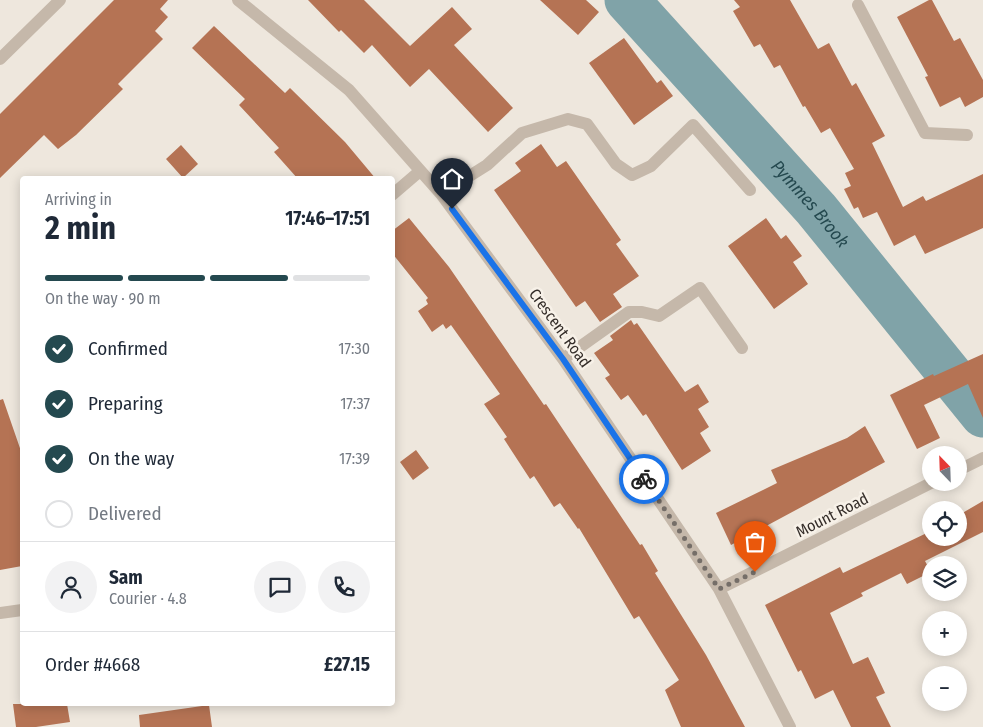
<!DOCTYPE html>
<html lang="en">
<head>
<meta charset="utf-8">
<style>
  :root { --surface:#fff; --page:#f2f2f3; --text:#1f2937; --muted:#747a83; --line:#e0e1e3; --accent:#24494f }
  body { margin:0; font-family:"Fira Sans Condensed",sans-serif; background:var(--page); color:var(--text); height:100vh; display:flex; flex-direction:column; font-size:19px; white-space:nowrap }
  * { box-sizing:border-box; margin:0 }
  p { font-size:16px; color:var(--muted) }
  .icon { flex:none; width:28px; height:28px; fill:none; stroke:currentColor; stroke-width:2; stroke-linecap:round; stroke-linejoin:round }
  .map { position:relative; flex:1; overflow:hidden }
  .sheet { position:absolute; left:20px; top:176px; width:375px; height:530px; display:flex; flex-direction:column; background:var(--surface); border-radius:5px; box-shadow:0 2px 12px #0003 }
  .sheet>* { flex:none }
  .needle { width:32px; rotate:337deg }
  .fabs { position:absolute; left:922px; top:446px; display:grid; gap:10px }
  .fabs a { display:grid; place-items:center; width:45px; height:45px; border-radius:50%; background:var(--surface); box-shadow:0 2px 12px #0003; font-size:25px }
  .pin { position:absolute; display:grid; place-items:center; width:42px; height:42px; color:#fff; margin:-51px -21px; border-radius:50% 50% 50% 0; rotate:-45deg; box-shadow:0 0 5px #0007 }
  .pin .icon { rotate:45deg }
  .courier { position:absolute; display:grid; place-items:center; width:50px; height:50px; margin:-25px; border:4px solid #1a73e8; border-radius:50%; background:#fff; color:#222; box-shadow:0 1px 6px #0007 }
  .headline em { font-style:normal; font-weight:700 }
  .headline div { display:flex; flex-direction:column-reverse }
  .headline { display:flex; align-items:center; justify-content:space-between; height:85px; padding:0 25px }
  h1 { font-size:32px; font-weight:700; line-height:38px }
  .bar { display:grid; grid-template-columns:repeat(4,1fr); gap:8px 5px; align-content:center; height:60px; padding:0 25px }
  .bar i { height:6px; border-radius:4px; background:var(--line) }
  .bar .on { background:var(--accent) }
  .bar p { grid-column:span 4 }
  .line { display:flex; align-items:center; gap:12px; padding:0 25px; border-top:1px solid var(--line) }
  .line div { flex:1 }
  .round { display:grid; place-items:center; flex:none; width:52px; height:52px; border-radius:26px; background:var(--page) }
  ol { padding:0 25px; list-style:none }
  li { display:flex; align-items:center; gap:15px; height:55px }
  li p { margin-inline-start:auto }
  li .icon { padding:5px; border-radius:50%; background:var(--accent); color:#fff; stroke-width:4 }
  li:last-child { color:var(--muted) }
  li i { width:28px; height:28px; border:2px solid var(--line); border-radius:50% }
  .map>svg:first-child { display:block }
  .lines { fill:none; stroke-linecap:round; stroke-linejoin:round }
  .river { stroke:#80a3a8; stroke-width:45 }
  .building { fill:#b57354 }
  .street { stroke:#c5b8aa; stroke-width:12 }
  .done { stroke:#756e68; stroke-width:5; stroke-dasharray:0 9 }
  .route { stroke:#1a73e8; stroke-width:6 }
  .labels { text-anchor:middle; dominant-baseline:central; stroke-width:5; stroke-linejoin:round; paint-order:stroke }
  .street-label { font-size:16px; fill:#342d29; stroke:#f7f1e8 }
  .water-label { font-size:18px; font-style:italic; fill:#24494f; stroke:#f7f1e8 }
</style>
</head>
<body>
<div class="map">
<svg width="983" height="727" viewBox="0 0 983 727">
  <rect width="100%" height="100%" fill="#eee7dd"/>
  <g class="lines">
    <!-- river -->
    <path class="river" id="s1" d="M627,0L816,209L983,415"/>
  </g>
  <!-- building -->
  <path class="building" d="M114,0H168L160,9L168,17L155,31L163,39L118,84L123,89L76,135L58,149L44,135L0,178V114Z
    M308,0H364L410,46L452,7L472,29L454,45L513,108L488,132L429,69L410,87L372,45L364,53L341,30L339,32Z
    M540,0H586L599,12L578,35Z
    M734,0H790L818,49L829,43L852,86L856,83L885,136L872,143L903,207L923,196L926,201L983,174V228L925,254L915,235L894,246L877,212L863,218L858,207L854,209L844,189L851,186L845,173L854,169L830,128L821,133L805,106L803,107L780,65L774,68L760,44L754,47L733,11L740,7Z
    M929,0H932L954,41L960,38L983,80V97L965,107L960,97L940,107L925,77L928,76L897,17Z
    M214,26L285,93L290,88L345,142L376,179H298L274,152L279,148L239,105L245,99L192,48Z
    M624,38L657,83L661,80L673,96L634,125L589,63Z
    M541,144L557,167L566,161L621,240L616,244L639,276L613,294L622,307L600,322L585,301L576,307L494,190L521,171L515,163Z
    M181,145L198,164L183,178L166,159Z
    M409,218L449,267L544,405L546,404L640,545L642,544L658,571L655,573L706,655L745,727H681L665,690L679,680L639,616L634,619L579,528L578,529L560,503L554,507L534,476L530,479L504,439L507,437L484,404L500,394L451,325L446,329L443,324L432,332L418,311L428,304L426,300L428,298L392,253V231Z
    M766,218L781,239L786,235L802,256L793,262L808,284L774,309L728,246Z
    M631,320L634,325L637,323L685,392L698,384L709,402L698,409L709,427L700,433L711,451L682,470L646,414L643,416L628,395L621,400L605,378L610,375L594,353L613,340L610,336Z
    M983,354V418L968,384L924,405L940,438L917,449L890,395L933,374L934,376Z
    M3,399L22,454V566L0,570V400Z
    M865,426L885,462L731,545L716,513L777,483L771,470L847,438Z
    M416,450L429,468L413,480L400,462Z
    M983,501V532L925,561L931,572L907,584L901,573L861,593L863,596L830,613L853,664L868,657L885,693L876,697L891,727H851L833,690L815,699L801,670L798,672L765,605L840,567L843,573L931,531V538H959V515Z
    M13,704H67L70,722L36,727H16Z
    M209,705L212,727H140L139,715Z"/>
  <g class="lines">
    <!-- street -->
    <path class="street" d="M238,0L349,90L441,194L563,359L719,589L790,727
      M858,5L925,133L967,135
      M0,59L60,0
      M441,194L487,165L522,133L568,119L587,124L616,164L632,175L651,166L693,125L750,190
      M392,195L420,171
      M563,359L629,312H642L659,316L700,288L742,348
      M959,470L983,458
      M719,589L933,482
      M0,613L22,610"/>
  </g>
  <g class="lines">
    <!-- done -->
    <path class="done" d="M644,479L719,589L755,572"/>
    <!-- route -->
    <path class="route" d="M452,209L563,359L644,479"/>
  </g>
  <g class="labels">
    <!-- street labels -->
    <g class="street-label">
      <text transform="translate(560 328) rotate(54)">Crescent Road</text>
      <text transform="translate(832 515) rotate(-27)">Mount Road</text>
    </g>
    <!-- water labels -->
    <g class="water-label">
      <text stroke="none"><textPath href="#s1" startOffset="274">Pymmes Brook</textPath></text>
    </g>
  </g>
</svg>
<div class="fabs">
<a><svg class="needle" viewBox="-14 -14 28 28"><path d="M0-13l5 13h-10z" fill="#e53935"/><path d="M0 13l5-13h-10z" fill="#747a83"/></svg></a>
<a><svg class="icon" aria-label="locate" viewBox="0 0 24 24"><circle cx="12" cy="12" r="6"/><path d="M12 2v4M12 18v4M2 12h4M18 12h4"/></svg></a>
<a><svg class="icon" aria-label="layers" viewBox="0 0 24 24"><path d="M12 4l9 5-9 5-9-5zM3 14l9 5 9-5"/></svg></a>
<a>+</a>
<a>−</a>
</div>
<div class="pin" style="left:755px;top:572px;background:#ea580c"><svg class="icon" aria-label="bag" viewBox="0 0 24 24"><path d="M5 8h14l-1 12H6zM9 8a3 3 0 0 1 6 0"/></svg></div>
<div class="pin" style="left:452px;top:209px;background:#1f2937"><svg class="icon" aria-label="home" viewBox="0 0 24 24"><path d="M3 11l9-7 9 7M6 9v11h12V9"/></svg></div>
<div class="courier" style="left:644px;top:479px"><svg class="icon" aria-label="bike" viewBox="0 0 24 24"><circle cx="6" cy="16" r="4"/><circle cx="18" cy="16" r="4"/><path d="M6 16l4-8h5l3 8M10 8l3 8H6M13 5h3"/></svg></div>
<section class="sheet">
<div class="headline"><div><h1>2 min</h1><p>Arriving in</p></div><em>17:46–17:51</em></div>
<div class="bar"><i class="on"></i><i class="on"></i><i class="on"></i><i></i><p>On the way · 90 m</p></div>
<ol>
<li><svg class="icon" aria-label="check" viewBox="0 0 24 24"><path d="M5 12l5 5 9-10"/></svg>Confirmed<p>17:30</p></li>
<li><svg class="icon" aria-label="check" viewBox="0 0 24 24"><path d="M5 12l5 5 9-10"/></svg>Preparing<p>17:37</p></li>
<li><svg class="icon" aria-label="check" viewBox="0 0 24 24"><path d="M5 12l5 5 9-10"/></svg>On the way<p>17:39</p></li>
<li><i></i>Delivered</li>
</ol>
<div class="line" style="height:90px"><a class="round"><svg class="icon" aria-label="person" viewBox="0 0 24 24"><circle cx="12" cy="8" r="4"/><path d="M4 21q1-7 8-7t8 7"/></svg></a><div><b>Sam</b><p>Courier · 4.8</p></div><a class="round"><svg class="icon" aria-label="chat" viewBox="0 0 24 24"><path d="M4 5h16v11H9l-5 4z"/></svg></a><a class="round"><svg class="icon" aria-label="phone" viewBox="0 0 24 24"><path d="M5 4h4l2 5-3 2q2 4 5 5l2-3 5 2v4C11 20 4 13 5 4z"/></svg></a></div>
<div class="line" style="height:65px"><div>Order #4668</div><b>£27.15</b></div>
</section>
</div>
</body>
</html>
